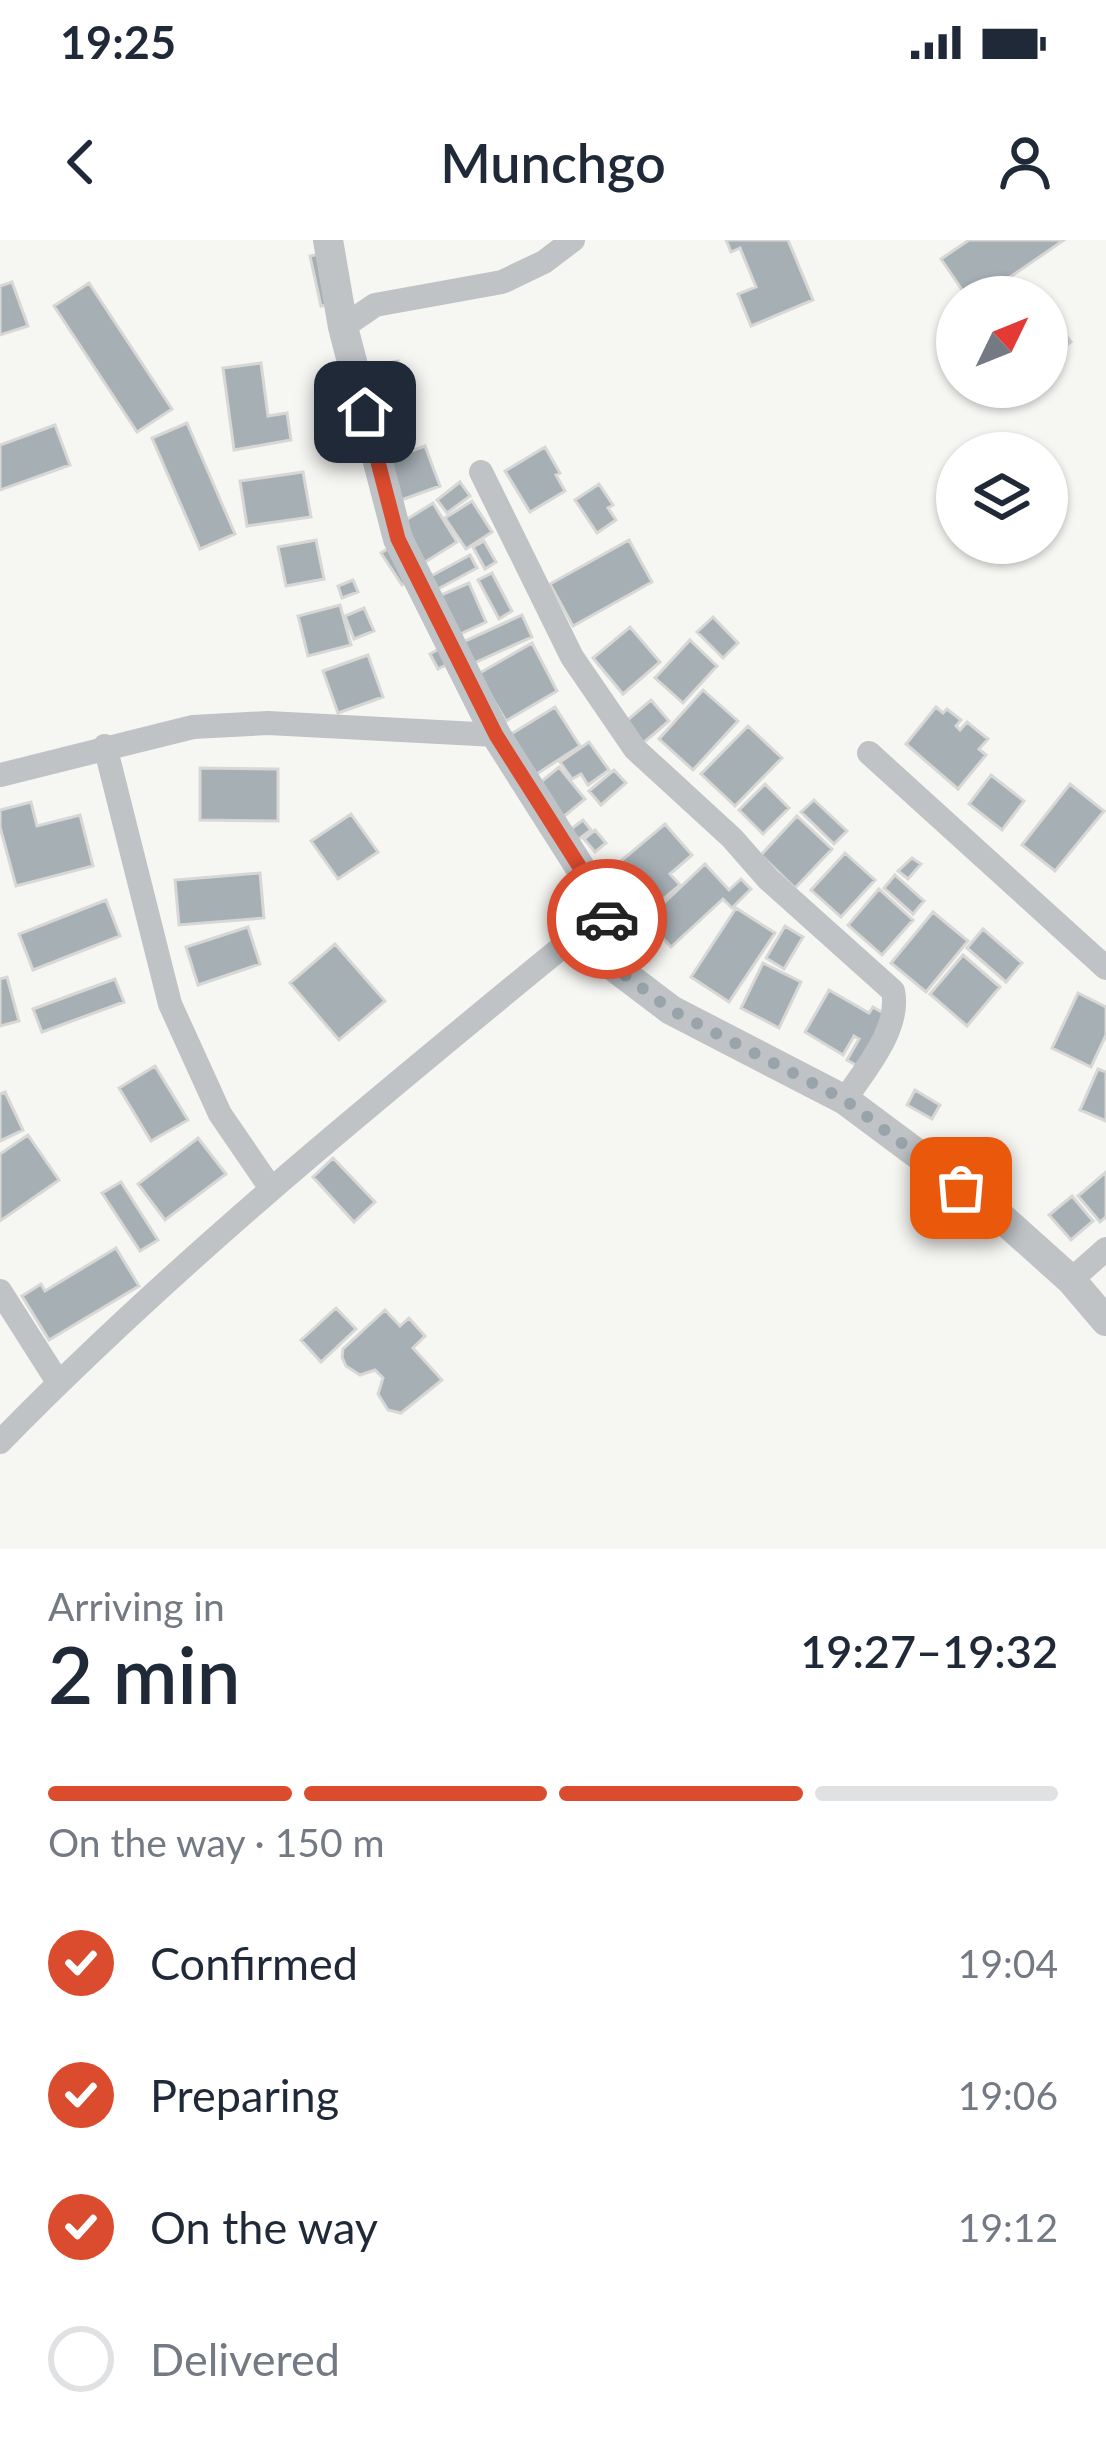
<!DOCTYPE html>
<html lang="en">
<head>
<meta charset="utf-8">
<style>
  :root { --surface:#fff; --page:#f2f2f3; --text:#1f2937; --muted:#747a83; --line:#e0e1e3; --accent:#db4b2e }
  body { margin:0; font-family:Lato,sans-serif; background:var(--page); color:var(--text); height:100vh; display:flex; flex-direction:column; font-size:45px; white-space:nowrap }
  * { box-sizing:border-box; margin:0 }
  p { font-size:39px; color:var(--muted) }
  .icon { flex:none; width:66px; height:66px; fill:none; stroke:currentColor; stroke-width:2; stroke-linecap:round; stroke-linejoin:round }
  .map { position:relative; height:1309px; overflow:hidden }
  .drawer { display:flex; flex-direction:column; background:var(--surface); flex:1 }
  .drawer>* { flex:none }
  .needle { width:78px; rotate:47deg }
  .fabs { position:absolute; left:936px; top:36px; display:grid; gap:24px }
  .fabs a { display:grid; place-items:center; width:132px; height:132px; border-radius:50%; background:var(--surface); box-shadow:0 3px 9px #0004; font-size:60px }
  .pin { position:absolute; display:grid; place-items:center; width:102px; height:102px; color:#fff; margin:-51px; border-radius:24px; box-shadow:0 6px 18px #0006 }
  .courier { position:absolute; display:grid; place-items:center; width:120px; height:120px; margin:-60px; border:9px solid #db4b2e; border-radius:50%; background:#fff; color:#222; box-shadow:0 3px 15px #0007 }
  .overview em { font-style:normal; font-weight:600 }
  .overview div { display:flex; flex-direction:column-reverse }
  .overview { display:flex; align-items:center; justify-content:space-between; height:204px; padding:0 48px }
  h1 { font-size:78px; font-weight:600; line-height:90px }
  .bar { display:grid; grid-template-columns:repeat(4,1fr); gap:18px 12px; align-content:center; height:144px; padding:0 48px }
  .bar i { height:15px; border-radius:9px; background:var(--line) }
  .bar .on { background:var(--accent) }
  .bar p { grid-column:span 4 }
  ol { padding:0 48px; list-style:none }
  li { display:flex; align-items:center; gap:36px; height:132px }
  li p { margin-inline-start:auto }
  li .icon { padding:12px; border-radius:50%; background:var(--accent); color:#fff; stroke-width:4 }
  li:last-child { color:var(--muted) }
  li i { width:66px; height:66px; border:6px solid var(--line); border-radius:50% }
  .status { display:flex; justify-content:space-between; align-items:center; height:84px; padding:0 60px; background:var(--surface); direction:ltr }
  .status svg { height:33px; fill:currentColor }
  header { display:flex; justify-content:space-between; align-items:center; height:156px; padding:0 48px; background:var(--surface); font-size:54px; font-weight:600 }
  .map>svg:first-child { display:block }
  .building { fill:#a6afb4; stroke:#d7d7d5; stroke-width:3 }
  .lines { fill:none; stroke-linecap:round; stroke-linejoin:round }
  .minor { stroke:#bfc3c6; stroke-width:24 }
  .tertiary { stroke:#bfc3c6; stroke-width:30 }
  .done { stroke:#98a4aa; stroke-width:12; stroke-dasharray:0 21.6 }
  .route { stroke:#db4b2e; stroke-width:15 }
</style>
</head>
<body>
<div class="status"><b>19:25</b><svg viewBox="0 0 49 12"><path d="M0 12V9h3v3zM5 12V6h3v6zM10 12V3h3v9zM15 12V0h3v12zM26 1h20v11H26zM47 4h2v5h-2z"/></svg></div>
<header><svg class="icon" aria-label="back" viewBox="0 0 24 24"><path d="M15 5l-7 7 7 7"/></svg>Munchgo<svg class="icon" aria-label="person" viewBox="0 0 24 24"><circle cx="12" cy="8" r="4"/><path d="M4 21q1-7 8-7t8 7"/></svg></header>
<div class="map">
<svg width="1106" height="1309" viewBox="0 0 1106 1309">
  <rect width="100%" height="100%" fill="#f6f6f3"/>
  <!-- building -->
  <path class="building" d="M726,0H788L813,60L751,86L738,54L756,47L740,8L731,12Z
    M969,0H1064L981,57H967L941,19Z
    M327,12L337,63L321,66L310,16Z
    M12,42L28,86L0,95V46Z
    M89,43L172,169L137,192L54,66Z
    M1048,71L1071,102L1047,120V72Z
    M398,121L400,130L384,133L382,124Z
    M261,123L268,176L287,173L291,200L234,210L223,128Z
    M187,183L235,294L200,309L152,198Z
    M55,185L70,225L0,250V205Z
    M425,206L440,246L382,267L367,227Z
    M545,207L560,233L556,235L565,251L530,272L505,231Z
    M303,232L311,277L247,286L240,241Z
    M460,242L470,256L447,273L437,260Z
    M599,244L613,265L608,268L616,280L597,293L575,260Z
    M472,261L492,292L466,309L445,278Z
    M433,263L457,302L414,329L390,290Z
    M316,300L324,339L286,346L278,307Z
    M629,300L652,342L573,386L550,344Z
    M484,301L496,322L485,329L473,307Z
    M395,304L416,336L402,345L381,313Z
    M470,315L477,328L425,356L418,343Z
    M492,333L512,371L499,379L478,340Z
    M353,340L358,352L342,358L338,346Z
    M469,343L486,382L443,402L425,362Z
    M340,365L351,405L308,416L298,376Z
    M364,368L374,391L354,399L345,376Z
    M522,375L532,397L465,427L461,403Z
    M713,377L738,403L723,418L697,392Z
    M630,387L660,422L623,454L593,418Z
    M690,400L717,426L683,463L655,438Z
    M532,403L557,451L506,481L478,434Z
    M446,405L454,421L438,429L430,414Z
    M368,415L383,457L338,473L323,431Z
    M703,450L738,481L693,530L659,499Z
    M651,460L669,481L642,504L624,483Z
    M555,467L580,506L521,544L495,504Z
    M936,467L943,473L947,469L961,480L956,486L960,490L967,482L988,499L979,509L986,515L958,549L906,504Z
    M748,486L782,518L735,566L701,534Z
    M589,502L609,530L588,545L581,534L572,539L560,522Z
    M559,527L585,559L556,583L530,551Z
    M200,528L278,529V581L200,580Z
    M614,530L626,543L601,565L589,551Z
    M991,535L1024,561L1002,590L969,564Z
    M765,544L789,568L763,594L739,570Z
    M1070,544L1104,571L1055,631L1022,605Z
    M814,560L847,591L834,604L801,572Z
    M31,562L37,586L80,575L93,626L16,646L0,587V570Z
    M351,574L378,612L338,639L311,601Z
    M797,576L832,609L795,648L761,615Z
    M583,580L591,590L567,608L559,598Z
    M665,584L692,615L670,634L680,645L662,660L651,648L629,666L603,636Z
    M595,590L606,603L595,612L584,599Z
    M845,613L875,640L841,677L811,650Z
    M912,618L921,624L908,639L898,631Z
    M705,624L729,650L741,639L751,649L732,668L723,659L671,707L646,680Z
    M260,633L264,678L179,685L175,640Z
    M895,635L924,661L913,674L884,648Z
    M879,649L913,680L882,715L848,685Z
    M106,660L120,696L33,730L19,694Z
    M736,668L775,693L729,762L691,737Z
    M933,672L968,701L926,752L891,723Z
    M785,686L803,697L784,729L766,718Z
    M248,687L260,724L198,745L186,707Z
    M983,689L1022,723L1006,742L967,708Z
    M335,704L385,761L339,800L290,743Z
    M963,715L1000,747L967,786L930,754Z
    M763,723L801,742L779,788L741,768Z
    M7,737L19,781L0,786V739Z
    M115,739L124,762L42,792L33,769Z
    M829,750L869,773L873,767L890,777L861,828L847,820L859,799L854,796L843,815L805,792Z
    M1078,753L1106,767V795L1091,827L1052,808Z
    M155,826L188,880L151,901L119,848Z
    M1098,829L1106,832V881L1080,870Z
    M915,850L940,865L932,879L907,865Z
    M5,852L23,890L0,901V854Z
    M28,895L59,940L0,981V914Z
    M198,898L226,934L165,980L138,944Z
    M333,918L375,962L354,982L313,937Z
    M1106,932V977L1100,982L1078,956Z
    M121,942L158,1000L140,1011L102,953Z
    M1072,956L1093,981L1071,1000L1049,975Z
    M116,1008L139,1046L49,1100L22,1056L41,1044L45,1051Z
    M336,1068L356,1089L321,1122L301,1100Z
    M385,1070L400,1086L409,1078L425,1096L413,1108L442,1140L401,1173L388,1170L378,1154L383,1138L375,1130L360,1135L346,1126L342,1117L343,1109Z"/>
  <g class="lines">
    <!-- minor -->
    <path class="minor" d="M343,87L375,65L502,42L544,22L573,0
      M481,232L572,417L635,509L732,598L768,639L893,751C901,789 864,830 845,860
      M105,506L170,764L220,874L270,947
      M869,513L1106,728
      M0,535L193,487L268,483L496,495
      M1071,1040L1106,1009
      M0,1051L58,1142
      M0,1202C189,1009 399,841 607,670"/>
    <!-- tertiary -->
    <path class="tertiary" d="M328,0L343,87L398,299L496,495L607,670L609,723L671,770L845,860L994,971L1071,1040L1106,1081"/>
  </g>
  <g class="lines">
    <!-- done -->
    <path class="done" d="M607,679L609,723L671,770L845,860L961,948"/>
    <!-- route -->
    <path class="route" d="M365,172L398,299L496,495L607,670V679"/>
  </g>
</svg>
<div class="fabs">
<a><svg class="needle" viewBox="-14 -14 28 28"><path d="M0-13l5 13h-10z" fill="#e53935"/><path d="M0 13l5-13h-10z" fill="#747a83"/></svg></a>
<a><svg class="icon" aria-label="layers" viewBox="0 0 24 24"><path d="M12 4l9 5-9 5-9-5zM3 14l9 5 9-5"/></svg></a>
</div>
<div class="pin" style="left:961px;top:948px;background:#ea580c"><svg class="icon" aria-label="bag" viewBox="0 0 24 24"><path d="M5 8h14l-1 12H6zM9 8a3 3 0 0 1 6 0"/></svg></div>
<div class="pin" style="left:365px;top:172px;background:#1f2937"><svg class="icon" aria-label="home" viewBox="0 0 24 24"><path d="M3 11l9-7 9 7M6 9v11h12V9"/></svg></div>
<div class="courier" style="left:607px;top:679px"><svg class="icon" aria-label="car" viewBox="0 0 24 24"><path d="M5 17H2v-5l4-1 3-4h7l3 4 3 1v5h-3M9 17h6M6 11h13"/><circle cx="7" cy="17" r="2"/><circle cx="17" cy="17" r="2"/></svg></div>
</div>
<section class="drawer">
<div class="overview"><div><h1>2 min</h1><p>Arriving in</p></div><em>19:27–19:32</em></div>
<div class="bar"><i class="on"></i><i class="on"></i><i class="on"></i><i></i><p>On the way · 150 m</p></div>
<ol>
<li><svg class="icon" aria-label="check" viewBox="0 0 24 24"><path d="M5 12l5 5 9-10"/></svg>Confirmed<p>19:04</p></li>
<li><svg class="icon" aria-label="check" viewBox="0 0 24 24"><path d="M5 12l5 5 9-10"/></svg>Preparing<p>19:06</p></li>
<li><svg class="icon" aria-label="check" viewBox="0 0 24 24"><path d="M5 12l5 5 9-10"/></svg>On the way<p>19:12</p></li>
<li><i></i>Delivered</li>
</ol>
</section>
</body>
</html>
